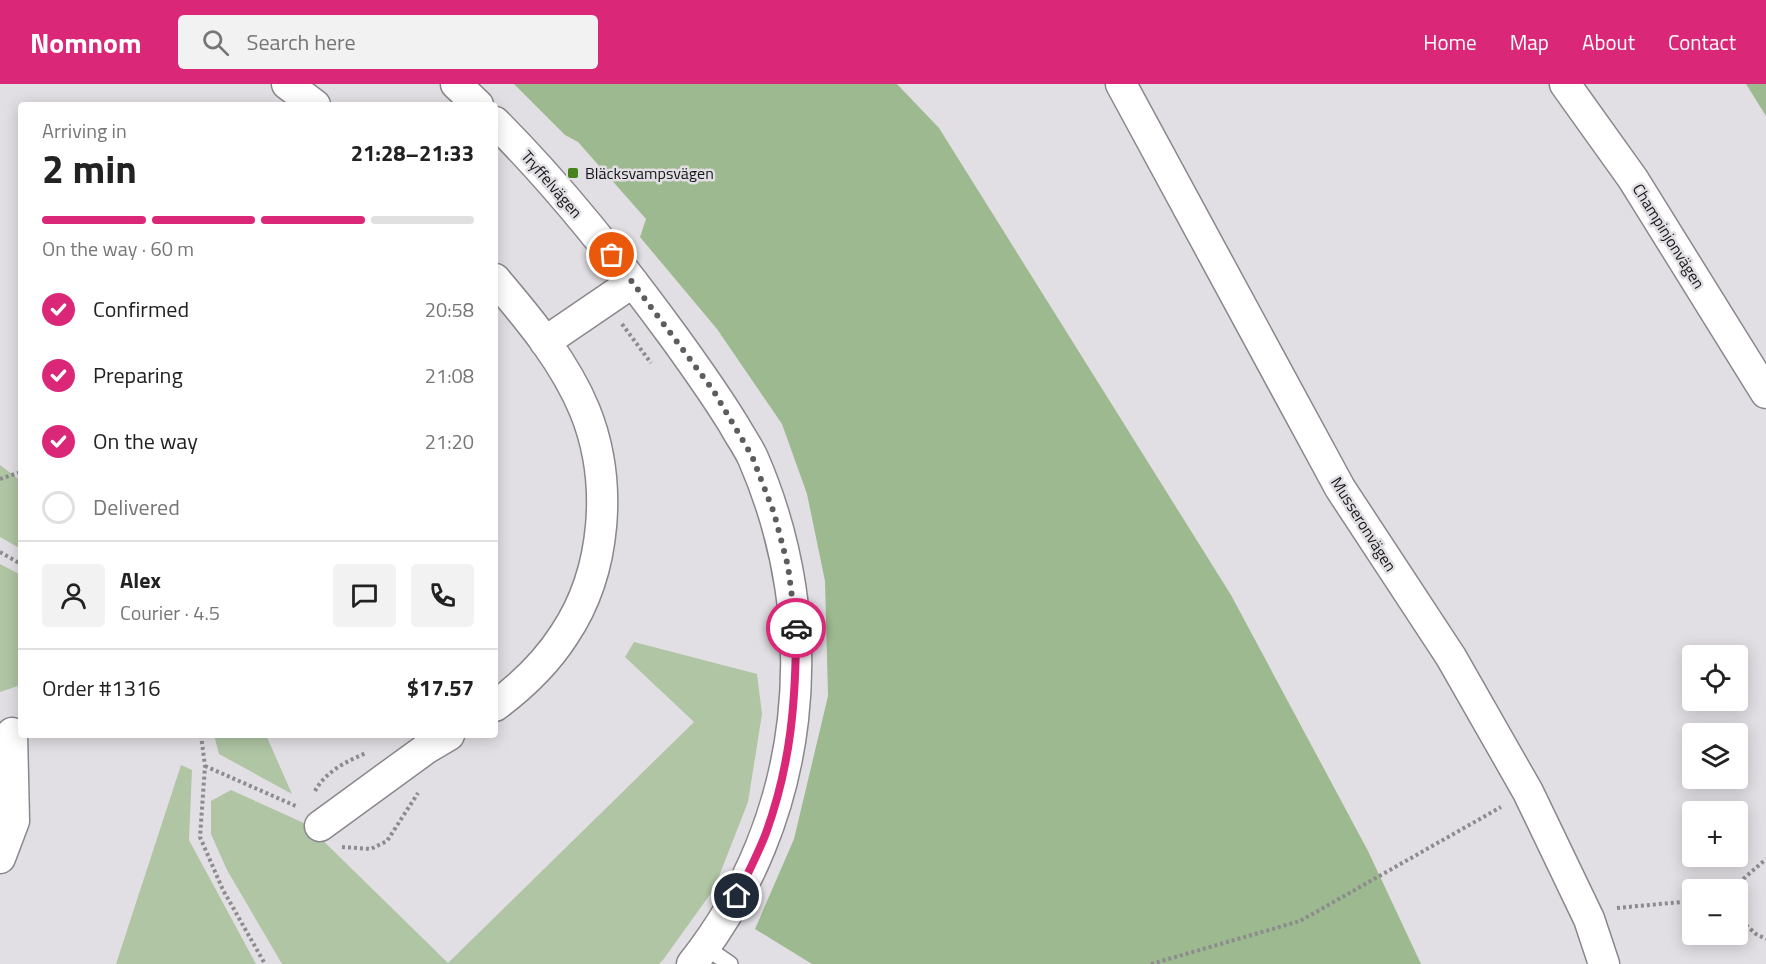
<!DOCTYPE html>
<html lang="en">
<head>
<meta charset="utf-8">
<style>
  :root { --surface:#fff; --page:#f2f2f2; --text:#222; --muted:#767676; --line:#e0e0e0; --accent:#db2777 }
  body { margin:0; font-family:"Titillium Web",sans-serif; background:var(--page); color:var(--text); height:100vh; display:flex; flex-direction:column; font-size:22px; white-space:nowrap }
  * { box-sizing:border-box; margin:0 }
  p { font-size:20px; color:var(--muted) }
  .icon { flex:none; width:33px; height:33px; fill:none; stroke:currentColor; stroke-width:2; stroke-linecap:round; stroke-linejoin:round }
  .map { position:relative; flex:1; overflow:hidden }
  .panel { position:absolute; left:18px; top:18px; width:480px; height:636px; display:flex; flex-direction:column; background:var(--surface); border-radius:6px; box-shadow:0 3px 15px #0003 }
  .panel>* { flex:none }
  .buttons { position:absolute; left:1682px; top:561px; display:grid; gap:12px }
  .buttons a { display:grid; place-items:center; width:66px; height:66px; border-radius:6px; background:var(--surface); box-shadow:0 3px 15px #0003; font-size:30px }
  .pin { position:absolute; display:grid; place-items:center; width:51px; height:51px; color:#fff; margin:-26px; border:3px solid #fff; border-radius:50%; box-shadow:0 2px 6px #0007 }
  .courier { position:absolute; display:grid; place-items:center; width:60px; height:60px; margin:-30px; border:4px solid #db2777; border-radius:50%; background:#fff; color:#222; box-shadow:0 2px 8px #0007 }
  .summary em { font-style:normal; font-weight:700 }
  .summary div { display:flex; flex-direction:column-reverse }
  .summary { display:flex; align-items:center; justify-content:space-between; height:102px; padding:0 24px }
  h1 { font-size:39px; font-weight:700; line-height:45px }
  .bar { display:grid; grid-template-columns:repeat(4,1fr); gap:9px 6px; align-content:center; height:72px; padding:0 24px }
  .bar i { height:8px; border-radius:4px; background:var(--line) }
  .bar .on { background:var(--accent) }
  .bar p { grid-column:span 4 }
  .line { display:flex; align-items:center; gap:15px; padding:0 24px; border-top:2px solid var(--line) }
  .line div { flex:1 }
  .round { display:grid; place-items:center; flex:none; width:63px; height:63px; border-radius:6px; background:var(--page) }
  ol { padding:0 24px; list-style:none }
  li { display:flex; align-items:center; gap:18px; height:66px }
  li p { margin-inline-start:auto }
  li .icon { padding:6px; border-radius:50%; background:var(--accent); color:#fff; stroke-width:4 }
  li:last-child { color:var(--muted) }
  li i { width:33px; height:33px; border:3px solid var(--line); border-radius:50% }
  header { display:flex; align-items:center; gap:36px; box-sizing:border-box; height:84px; padding:0 30px; background:var(--accent); color:#fff }
  header strong { font-size:28px }
  nav { display:flex; gap:33px; margin-inline-start:auto; font-size:21px }
  .search { width:420px; height:54px; background:var(--page); display:flex; align-items:center; gap:15px; box-sizing:border-box; padding:0 21px; border-radius:6px; color:var(--muted); font-size:22px }
  .map>svg:first-child { display:block }
  .green { fill:#afc5a4 }
  .forest { fill:#9db98f }
  .lines { fill:none; stroke-linecap:round; stroke-linejoin:round }
  .service-casing { stroke:#8a878c; stroke-width:18 }
  .minor-casing { stroke:#8a878c; stroke-width:33 }
  .path { stroke:#8d8b8f; stroke-width:4; stroke-dasharray:3 3; stroke-linecap:butt }
  .service { stroke:#fff; stroke-width:15 }
  .minor { stroke:#fff; stroke-width:30 }
  .done { stroke:#5e5c5f; stroke-width:6; stroke-dasharray:0 10.8 }
  .route { stroke:#db2777; stroke-width:8 }
  .poi-dot { fill:#47821e; stroke:#e2dfe4; stroke-width:2 }
  .labels { text-anchor:middle; dominant-baseline:central; stroke-width:5; stroke-linejoin:round; paint-order:stroke }
  .poi-label { font-size:16px; fill:#171618; stroke:#e2dfe4; text-anchor:start }
  .street-label { font-size:16px; fill:#171618; stroke:#e2dfe4 }
</style>
</head>
<body>
<header>
<strong>Nomnom</strong>
<div class="search"><svg class="icon" aria-label="search" viewBox="0 0 24 24"><circle cx="10" cy="10" r="6"/><path d="M15 15l6 6"/></svg>Search here</div>
<nav><a>Home</a><a>Map</a><a>About</a><a>Contact</a></nav>
</header>
<div class="map">
<svg width="1766" height="880" viewBox="0 0 1766 880">
  <rect width="100%" height="100%" fill="#e2dfe4"/>
  <!-- green -->
  <path class="green" d="M0,381L21,397V465L0,453Z
    M0,480L21,491V601L0,608Z
    M634,558L757,590L762,630L748,718L714,805L663,876L659,880H282L227,786L211,750V717L231,706L306,740L448,879L694,638L625,573Z
    M214,651H266L292,710L219,670Z
    M181,681L192,686L189,756L256,880H116Z"/>
  <!-- forest -->
  <path class="forest" d="M514,0H897L939,44L1231,511L1368,767L1421,880H812L755,845L794,755L828,612L825,497L807,410L782,340L717,245L640,153L646,135L578,58L565,51Z
    M1746,0H1766V32Z"/>
  <g class="lines">
    <!-- service casing -->
    <g class="service-casing">
      <path id="service" d="M705,863L730,880"/>
    </g>
    <!-- minor casing -->
    <g class="minor-casing">
      <path id="minor" d="M287,0L315,21
        M456,0L478,21
        M1121,0L1340,404L1451,573L1528,708L1589,835L1604,880
        M1565,0L1633,95L1766,309
        M495,38C561,104 619,178 674,253C695,282 715,310 734,341C740,352 748,363 753,374C826,542 807,735 692,880
        M495,195C529,235 565,278 585,327C613,397 607,487 564,551C546,579 522,602 495,622
        M545,258L633,198
        M320,742L427,664L449,651
        M0,774L14,737L12,649"/>
    </g>
    <!-- path -->
    <path class="path" d="M622,240L651,279
      M0,395L21,388
      M0,468L21,480
      M201,651L205,682L200,753L223,806L265,880
      M205,682L298,723
      M315,707C325,688 347,677 366,669
      M342,763L371,765L387,757L418,709
      M1729,806L1741,797L1766,775
      M1617,824L1692,817
      M1737,833L1756,850L1766,855
      M1151,880L1300,837L1501,723"/>
    <!-- service -->
    <use href="#service" class="service"/>
    <!-- minor -->
    <use href="#minor" class="minor"/>
  </g>
  <g class="lines">
    <!-- done -->
    <path class="done" d="M612,171L713,306L752,372L774,429L788,482L796,544"/>
    <!-- route -->
    <path class="route" d="M737,812C747,791 758,770 766,749C791,680 796,616 796,544"/>
  </g>
  <!-- markers -->
  <rect class="poi-dot" x="567" y="83" width="12" height="12" rx="3"/>
  <g class="labels">
    <!-- poi labels -->
    <g class="poi-label">
      <text x="585" y="89">Bläcksvampsvägen</text>
    </g>
    <!-- street labels -->
    <g class="street-label">
      <text transform="translate(552 100) rotate(49)">Tryffelvägen</text>
      <text transform="translate(1669 152) rotate(58)">Champinjonvägen</text>
      <text transform="translate(1364 440) rotate(58)">Musseronvägen</text>
    </g>
  </g>
</svg>
<div class="buttons">
<a><svg class="icon" aria-label="locate" viewBox="0 0 24 24"><circle cx="12" cy="12" r="6"/><path d="M12 2v4M12 18v4M2 12h4M18 12h4"/></svg></a>
<a><svg class="icon" aria-label="layers" viewBox="0 0 24 24"><path d="M12 4l9 5-9 5-9-5zM3 14l9 5 9-5"/></svg></a>
<a>+</a>
<a>−</a>
</div>
<div class="pin" style="left:612px;top:171px;background:#ea580c"><svg class="icon" aria-label="bag" viewBox="0 0 24 24"><path d="M5 8h14l-1 12H6zM9 8a3 3 0 0 1 6 0"/></svg></div>
<div class="pin" style="left:737px;top:812px;background:#1f2937"><svg class="icon" aria-label="home" viewBox="0 0 24 24"><path d="M3 11l9-7 9 7M6 9v11h12V9"/></svg></div>
<div class="courier" style="left:796px;top:544px"><svg class="icon" aria-label="car" viewBox="0 0 24 24"><path d="M5 17H2v-5l4-1 3-4h7l3 4 3 1v5h-3M9 17h6M6 11h13"/><circle cx="7" cy="17" r="2"/><circle cx="17" cy="17" r="2"/></svg></div>
<section class="panel">
<div class="summary"><div><h1>2 min</h1><p>Arriving in</p></div><em>21:28–21:33</em></div>
<div class="bar"><i class="on"></i><i class="on"></i><i class="on"></i><i></i><p>On the way · 60 m</p></div>
<ol>
<li><svg class="icon" aria-label="check" viewBox="0 0 24 24"><path d="M5 12l5 5 9-10"/></svg>Confirmed<p>20:58</p></li>
<li><svg class="icon" aria-label="check" viewBox="0 0 24 24"><path d="M5 12l5 5 9-10"/></svg>Preparing<p>21:08</p></li>
<li><svg class="icon" aria-label="check" viewBox="0 0 24 24"><path d="M5 12l5 5 9-10"/></svg>On the way<p>21:20</p></li>
<li><i></i>Delivered</li>
</ol>
<div class="line" style="height:108px"><a class="round"><svg class="icon" aria-label="person" viewBox="0 0 24 24"><circle cx="12" cy="8" r="4"/><path d="M4 21q1-7 8-7t8 7"/></svg></a><div><b>Alex</b><p>Courier · 4.5</p></div><a class="round"><svg class="icon" aria-label="chat" viewBox="0 0 24 24"><path d="M4 5h16v11H9l-5 4z"/></svg></a><a class="round"><svg class="icon" aria-label="phone" viewBox="0 0 24 24"><path d="M5 4h4l2 5-3 2q2 4 5 5l2-3 5 2v4C11 20 4 13 5 4z"/></svg></a></div>
<div class="line" style="height:78px"><div>Order #1316</div><b>$17.57</b></div>
</section>
</div>
</body>
</html>
